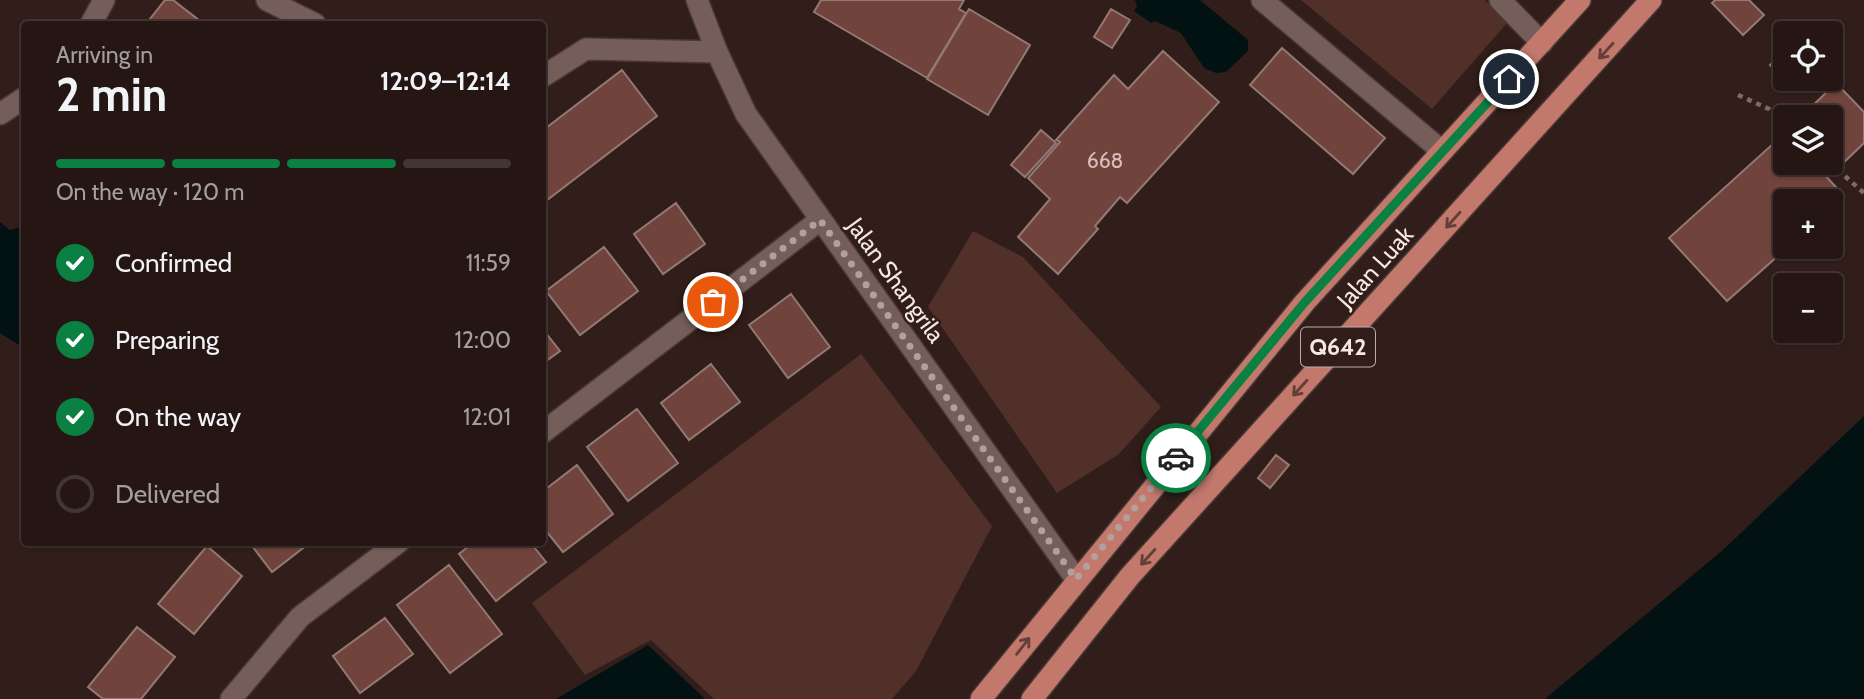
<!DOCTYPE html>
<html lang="en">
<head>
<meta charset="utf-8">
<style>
  :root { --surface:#251614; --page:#2d1f1d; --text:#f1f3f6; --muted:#a39fa0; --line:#423534; --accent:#0b8043 }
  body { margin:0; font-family:Cabin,sans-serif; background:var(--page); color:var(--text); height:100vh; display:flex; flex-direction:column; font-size:26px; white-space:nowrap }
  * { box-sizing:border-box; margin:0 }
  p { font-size:23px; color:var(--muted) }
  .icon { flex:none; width:38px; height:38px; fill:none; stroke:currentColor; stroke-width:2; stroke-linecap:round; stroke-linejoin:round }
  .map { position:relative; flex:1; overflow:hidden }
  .drawer { position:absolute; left:21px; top:21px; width:525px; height:525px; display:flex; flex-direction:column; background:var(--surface); border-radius:7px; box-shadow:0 2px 5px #0004,0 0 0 2px var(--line) }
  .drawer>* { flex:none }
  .fabs { position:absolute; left:1773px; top:21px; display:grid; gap:14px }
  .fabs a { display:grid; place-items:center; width:70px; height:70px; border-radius:7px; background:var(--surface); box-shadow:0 2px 5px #0004,0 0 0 2px var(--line); font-size:35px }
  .pin { position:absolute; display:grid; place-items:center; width:60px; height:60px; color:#fff; margin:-30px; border:4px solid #fff; border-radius:50%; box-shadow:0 2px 7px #0007 }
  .courier { position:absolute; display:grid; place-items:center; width:70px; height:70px; margin:-35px; border:5px solid #0b8043; border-radius:50%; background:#fff; color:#222; box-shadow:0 2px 9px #0007 }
  .summary em { font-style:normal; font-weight:800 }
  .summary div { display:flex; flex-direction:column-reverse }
  .summary { display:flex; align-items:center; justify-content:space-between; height:119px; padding:0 35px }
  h1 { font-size:46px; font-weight:800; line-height:52px }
  .bar { display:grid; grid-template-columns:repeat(4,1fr); gap:10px 7px; align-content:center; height:84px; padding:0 35px }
  .bar i { height:9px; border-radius:5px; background:var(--line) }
  .bar .current { background:var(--accent) }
  .bar p { grid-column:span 4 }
  ol { padding:0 35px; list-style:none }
  li { display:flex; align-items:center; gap:21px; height:77px }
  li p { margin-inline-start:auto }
  li .icon { padding:7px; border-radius:50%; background:var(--accent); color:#fff; stroke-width:4 }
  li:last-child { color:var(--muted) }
  li i { width:38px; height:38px; border:4px solid var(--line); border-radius:50% }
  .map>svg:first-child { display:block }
  .green { fill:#52302a }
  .water { fill:#021212 }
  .building { fill:#70443c; stroke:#927974; stroke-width:2 }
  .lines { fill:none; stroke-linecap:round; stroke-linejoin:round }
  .street-casing { stroke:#493836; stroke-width:24 }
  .primary-casing { stroke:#493836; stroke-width:24 }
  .path { stroke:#7d6b68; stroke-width:4.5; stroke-dasharray:5 5; stroke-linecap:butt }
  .street { stroke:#755e59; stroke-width:21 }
  .primary { stroke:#c2796c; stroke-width:21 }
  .oneway { stroke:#643e37 }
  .done { stroke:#b1a19e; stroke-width:7; stroke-dasharray:0 12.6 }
  .route { stroke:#0b8043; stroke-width:9 }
  .labels { text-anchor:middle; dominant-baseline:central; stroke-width:5; stroke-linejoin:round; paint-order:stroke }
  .number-label { font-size:21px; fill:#d4bfbb }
  .shield { fill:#311e1a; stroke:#bbaba8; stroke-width:2 }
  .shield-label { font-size:23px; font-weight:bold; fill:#f6e8e5 }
  .street-label { font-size:24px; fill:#f6e8e5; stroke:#311e1a }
</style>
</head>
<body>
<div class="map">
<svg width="1864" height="699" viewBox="0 0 1864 699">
  <rect width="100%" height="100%" fill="#311e1a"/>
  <!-- green -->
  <path class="green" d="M1301,0H1485L1507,23L1432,109Z
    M973,231L1023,257L1161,407L1119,454L1057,493L928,307Z
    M861,354L992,526L916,671L892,699H714L651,640L585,675L532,603Z"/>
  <!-- water -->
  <path class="water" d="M1135,0H1200L1248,40V51L1226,72L1216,73L1204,68L1181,33L1155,21L1151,23L1134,11L1137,6Z
    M0,222L10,230L24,226V348L0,333Z
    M1864,416V699H1545L1724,549Z
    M648,645L705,699H556Z"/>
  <!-- building -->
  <path class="building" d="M165,0H173L204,24H146Z
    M821,0H964L959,9L966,13L927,78L814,12Z
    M1715,0H1749L1764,15L1743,35L1712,3Z
    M969,9L1030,45L988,115L927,79Z
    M1111,9L1130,20L1112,48L1094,37Z
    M1282,48L1385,138L1353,174L1250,85Z
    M1785,49V79H1809L1796,91L1770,65Z
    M1163,51L1219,102L1127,203L1120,197L1095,226L1098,229L1058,274L1018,237L1050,199L1028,178L1060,142L1056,140L1114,75L1128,89Z
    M622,70L657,116L542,204V131Z
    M1836,83L1864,112V143L1839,167L1830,158V117H1801Z
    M1041,130L1056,143L1025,177L1011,165Z
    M1785,133V163H1814L1844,196L1830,208V201H1785V247H1788L1727,301L1669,238Z
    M676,203L705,244L663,274L634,234Z
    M604,247L638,291L580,335L546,291Z
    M791,294L830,347L788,378L749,325Z
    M542,328L560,351L542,364Z
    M711,364L740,402L689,440L661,403Z
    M637,409L678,463L628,501L587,447Z
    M1276,455L1289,465L1270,488L1258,478Z
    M577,465L613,514L563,552L542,526V492Z
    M249,542H311L272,572Z
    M474,542H530L546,562L496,601L459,554Z
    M207,546L242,576L194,634L158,604Z
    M449,565L502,634L450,673L397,605Z
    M385,618L413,654L360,693L333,656Z
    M137,627L175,657L141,699H103L88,687Z"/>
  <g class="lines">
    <!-- street casing -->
    <g class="street-casing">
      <path id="street" d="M267,0L315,24
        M697,0L717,52L746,114L1076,579
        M1262,0L1442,151
        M1500,0L1542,43
        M91,24L104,0
        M542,77L586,49L717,52
        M0,114L24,98
        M542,433L820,220
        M231,699L300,617L399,542"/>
    </g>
    <!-- primary casing -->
    <g class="primary-casing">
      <path id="primary" d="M981,699L1305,302L1580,0
        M1032,699L1130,576L1651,0"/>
    </g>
    <!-- path -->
    <path class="path" d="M1738,95L1769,109L1785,124
      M1830,163L1864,193"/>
    <!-- street -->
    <use href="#street" class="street"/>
    <!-- primary -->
    <use href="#primary" class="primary"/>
  </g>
  <!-- one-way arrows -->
  <defs><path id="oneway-shaft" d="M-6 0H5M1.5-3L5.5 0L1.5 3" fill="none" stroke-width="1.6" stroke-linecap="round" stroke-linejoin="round" transform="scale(1.75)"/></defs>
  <g class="oneway">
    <use href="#oneway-shaft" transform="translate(1606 51) rotate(132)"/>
    <use href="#oneway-shaft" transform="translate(1453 220) rotate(132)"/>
    <use href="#oneway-shaft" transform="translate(1300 388) rotate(132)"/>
    <use href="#oneway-shaft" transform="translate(1148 557) rotate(132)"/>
    <use href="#oneway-shaft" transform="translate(1023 646) rotate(-52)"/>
  </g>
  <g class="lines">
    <!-- done -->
    <path class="done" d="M713,302L820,220L1076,579L1176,458"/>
    <!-- route -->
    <path class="route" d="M1176,458L1305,302L1509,79"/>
  </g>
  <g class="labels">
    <!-- number labels -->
    <g class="number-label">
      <text x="1105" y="160">668</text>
    </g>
    <!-- shield labels -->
    <rect class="shield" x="1301" y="327.5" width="74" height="39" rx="5"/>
    <g class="shield-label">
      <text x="1338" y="347">Q642</text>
    </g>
    <!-- street labels -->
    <g class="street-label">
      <text transform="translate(1375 267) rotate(-48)">Jalan Luak</text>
      <text transform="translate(896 280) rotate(54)">Jalan Shangrila</text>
    </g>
  </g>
</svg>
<div class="fabs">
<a><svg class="icon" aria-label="locate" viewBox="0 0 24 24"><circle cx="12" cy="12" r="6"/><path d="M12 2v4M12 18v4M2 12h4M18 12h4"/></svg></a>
<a><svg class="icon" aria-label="layers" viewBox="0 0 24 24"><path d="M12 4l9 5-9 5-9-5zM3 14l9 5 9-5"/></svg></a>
<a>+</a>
<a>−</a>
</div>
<div class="pin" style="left:713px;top:302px;background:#ea580c"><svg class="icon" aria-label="bag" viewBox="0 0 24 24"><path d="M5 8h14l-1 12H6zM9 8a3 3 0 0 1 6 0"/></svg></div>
<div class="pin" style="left:1509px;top:79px;background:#1f2937"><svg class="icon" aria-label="home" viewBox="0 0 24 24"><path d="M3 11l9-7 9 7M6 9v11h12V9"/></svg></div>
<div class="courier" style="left:1176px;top:458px"><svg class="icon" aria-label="car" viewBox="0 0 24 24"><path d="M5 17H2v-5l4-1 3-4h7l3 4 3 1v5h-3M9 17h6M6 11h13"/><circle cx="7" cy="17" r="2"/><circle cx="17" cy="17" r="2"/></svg></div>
<section class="drawer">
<div class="summary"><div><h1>2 min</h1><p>Arriving in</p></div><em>12:09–12:14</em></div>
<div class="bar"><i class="current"></i><i class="current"></i><i class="current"></i><i></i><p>On the way · 120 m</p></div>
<ol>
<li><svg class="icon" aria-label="check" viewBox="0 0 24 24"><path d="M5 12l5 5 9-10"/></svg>Confirmed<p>11:59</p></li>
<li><svg class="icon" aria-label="check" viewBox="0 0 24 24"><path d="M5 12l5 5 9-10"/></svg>Preparing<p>12:00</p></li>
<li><svg class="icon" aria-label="check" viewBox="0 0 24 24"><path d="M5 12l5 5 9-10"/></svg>On the way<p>12:01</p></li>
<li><i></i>Delivered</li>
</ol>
</section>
</div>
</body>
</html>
